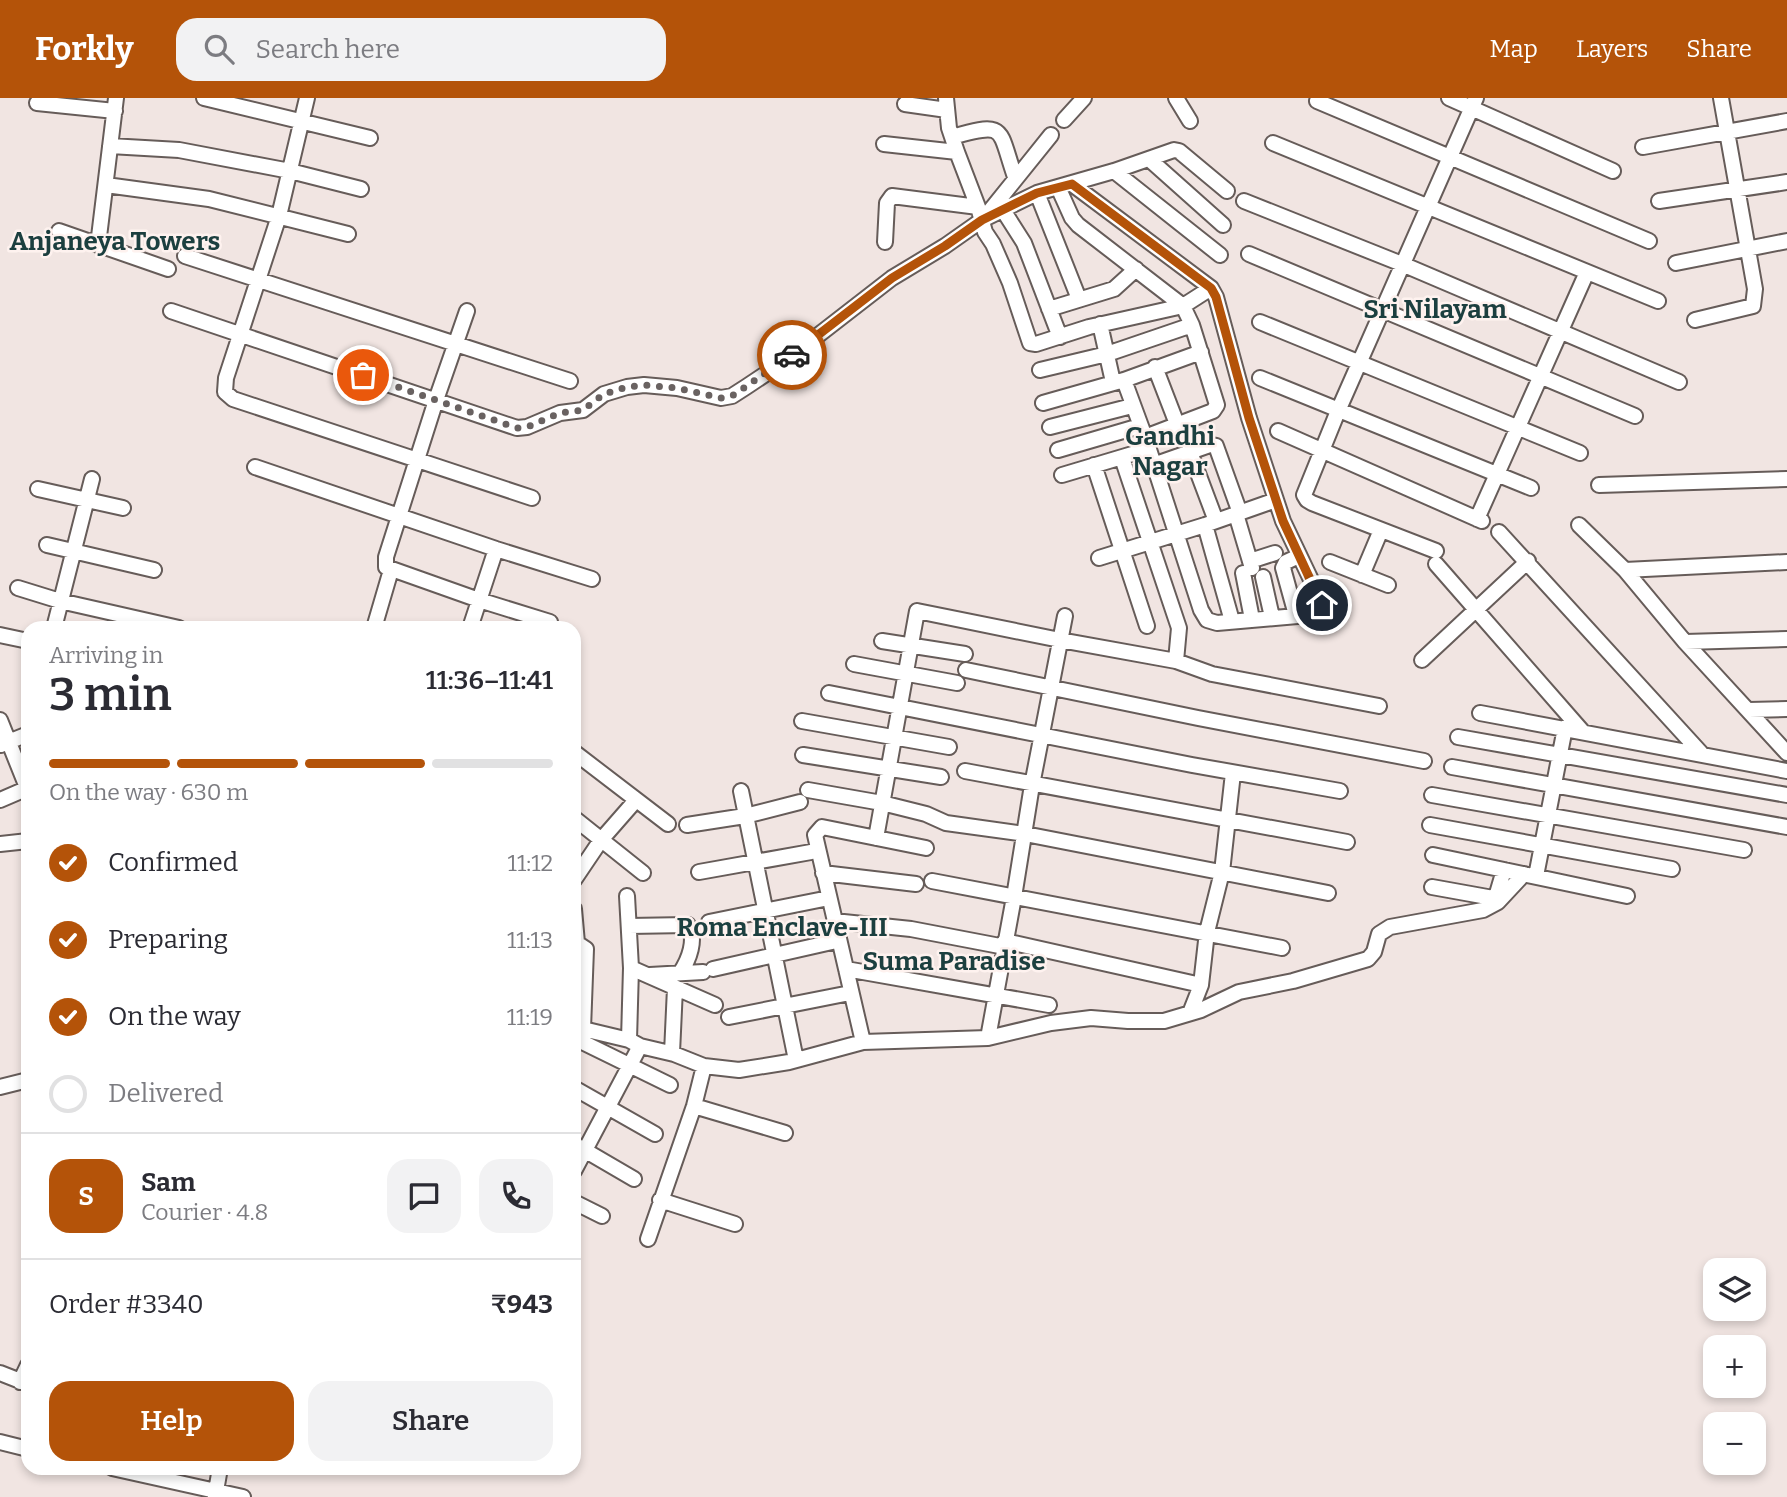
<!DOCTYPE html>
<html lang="en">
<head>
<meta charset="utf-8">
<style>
  :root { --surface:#fff; --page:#f2f2f3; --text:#2b2b33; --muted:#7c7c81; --line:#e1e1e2; --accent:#b45309 }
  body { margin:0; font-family:Bitter,serif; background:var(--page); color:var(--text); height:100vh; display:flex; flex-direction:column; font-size:26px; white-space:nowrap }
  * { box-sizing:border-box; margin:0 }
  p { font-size:23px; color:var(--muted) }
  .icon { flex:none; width:38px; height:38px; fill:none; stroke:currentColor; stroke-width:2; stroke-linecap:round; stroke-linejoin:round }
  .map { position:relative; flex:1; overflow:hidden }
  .sheet { position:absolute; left:21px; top:523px; width:560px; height:854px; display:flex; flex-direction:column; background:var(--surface); border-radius:21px; box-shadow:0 4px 10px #0003 }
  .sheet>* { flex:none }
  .fabs { position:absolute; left:1703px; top:1160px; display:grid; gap:14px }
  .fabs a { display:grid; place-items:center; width:63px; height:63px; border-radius:14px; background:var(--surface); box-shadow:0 4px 10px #0003; font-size:35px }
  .pin { position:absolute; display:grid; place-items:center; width:60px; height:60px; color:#fff; margin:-30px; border:4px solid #fff; border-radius:50%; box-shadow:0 2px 7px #0007 }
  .courier { position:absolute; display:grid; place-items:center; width:70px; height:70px; margin:-35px; border:5px solid #b45309; border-radius:50%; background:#fff; color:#222; box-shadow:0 2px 9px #0007 }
  .headline em { font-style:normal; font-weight:600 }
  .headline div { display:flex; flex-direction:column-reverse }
  .headline { display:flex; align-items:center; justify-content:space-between; height:119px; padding:0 28px }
  h1 { font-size:46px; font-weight:600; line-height:52px }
  .bar { display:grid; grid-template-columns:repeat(4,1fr); gap:10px 7px; align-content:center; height:84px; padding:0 28px }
  .bar i { height:9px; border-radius:5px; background:var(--line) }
  .bar .active { background:var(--accent) }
  .bar p { grid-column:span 4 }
  .line { display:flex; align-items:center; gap:18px; padding:0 28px; border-top:2px solid var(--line) }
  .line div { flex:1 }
  .round { display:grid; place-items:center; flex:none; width:74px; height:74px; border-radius:21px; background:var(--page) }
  ol { padding:0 28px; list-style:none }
  li { display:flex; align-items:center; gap:21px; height:77px }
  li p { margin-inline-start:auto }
  li .icon { padding:7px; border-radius:50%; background:var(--accent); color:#fff; stroke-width:4 }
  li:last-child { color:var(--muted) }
  li i { width:38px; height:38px; border:4px solid var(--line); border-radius:50% }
  .primary-button { display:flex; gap:14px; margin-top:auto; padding:14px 28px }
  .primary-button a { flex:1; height:80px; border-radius:21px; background:var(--accent); color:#fff; font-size:28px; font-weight:600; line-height:80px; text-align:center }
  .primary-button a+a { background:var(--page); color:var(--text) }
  header { display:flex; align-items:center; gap:42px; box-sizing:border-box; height:98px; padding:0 35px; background:var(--accent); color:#fff }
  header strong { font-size:33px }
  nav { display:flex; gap:38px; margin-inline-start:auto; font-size:24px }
  .search { width:490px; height:63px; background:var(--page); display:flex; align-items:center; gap:18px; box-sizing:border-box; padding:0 24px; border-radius:21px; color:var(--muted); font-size:26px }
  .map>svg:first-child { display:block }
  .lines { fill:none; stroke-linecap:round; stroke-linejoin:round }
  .minor-casing { stroke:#665c59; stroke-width:18 }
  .minor { stroke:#fff; stroke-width:14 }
  .done { stroke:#696261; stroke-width:7; stroke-dasharray:0 12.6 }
  .route { stroke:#b45309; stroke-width:9 }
  .labels { text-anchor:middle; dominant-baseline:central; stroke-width:5; stroke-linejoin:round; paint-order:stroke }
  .neighbourhood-label { font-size:26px; font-weight:bold; fill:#1c3f3f; stroke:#fef2ef }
</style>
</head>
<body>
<header>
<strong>Forkly</strong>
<div class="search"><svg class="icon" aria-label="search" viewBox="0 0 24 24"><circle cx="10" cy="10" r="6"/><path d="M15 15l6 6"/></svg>Search here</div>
<nav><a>Map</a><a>Layers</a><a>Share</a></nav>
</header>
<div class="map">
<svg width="1787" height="1399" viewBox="0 0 1787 1399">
  <rect width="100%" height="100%" fill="#f1e5e2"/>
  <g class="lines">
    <!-- minor casing -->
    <g class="minor-casing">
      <path id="minor" d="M204,0L370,40
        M307,0L279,118L226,280L225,294L233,301L532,400
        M946,0L949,30L957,54L978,109L985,134L993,146L1010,185L1030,245L1036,246L1089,229L1183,208L1211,190
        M1176,0L1190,23
        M1449,0L1613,73
        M1317,3L1649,143
        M37,5L115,13
        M905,6L947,12
        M1064,22L1084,0
        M952,39C1007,23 998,30 1015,79
        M1273,45L1658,203
        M884,46L957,54
        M110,48L179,52L290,73L361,91
        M1643,49L1787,23
        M1149,61L1223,127
        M1114,73L1220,157
        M1072,86L1211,190L1216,199L1249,320L1283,423L1323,507L1320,516L1217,525L1207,522L1201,512L1145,339L1124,282
        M106,87L209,101L348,136
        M1058,89L1072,120L1078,127L1183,208L1192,227L1217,307L1213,313L1145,339
        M1037,95L1079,201
        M1244,103L1402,166L1679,284
        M1659,103L1787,84
        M1003,112L1024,145L1060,239
        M985,119L1051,37
        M59,133L168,171
        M885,144L887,105L892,98L978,109
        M98,147L116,0
        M1249,156L1635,318
        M185,158L570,283
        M1676,165L1787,143
        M1049,211L1114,191L1136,171
        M171,213L517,330L527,329L560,315L583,312L604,296L627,289L644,287L677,290L721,300L732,298L746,289L785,263L892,180L945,148L982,122L1037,95L1114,73L1174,52L1179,53L1227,93
        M467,213L436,302L386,459V469L479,502L550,524
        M1695,222L1753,208L1755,191L1721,0
        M1260,224L1580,355
        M1100,226L1113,284
        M1155,269L1177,326
        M1040,272L1107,256L1192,227
        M1260,280L1531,390
        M1043,305L1124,282L1201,254
        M1050,329L1132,308
        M1278,333L1482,423
        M1058,352L1140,328
        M1190,354L1216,423
        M1122,360L1179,530L1176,563
        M1094,367L1147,528
        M1153,367L1210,347L1216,348L1240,415
        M255,369L496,451L592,481
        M1062,377L1149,351
        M1599,387L1787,381
        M38,391L123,410
        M1236,416L1252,470
        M1477,421L1587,174
        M1205,427L1232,523
        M1579,427L1625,472L1685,544L1787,655
        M1499,434L1701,655
        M47,447L154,472
        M1436,453L1312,405L1307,402L1304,397L1338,313L1476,0
        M1099,460L1205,427L1276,402
        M1250,463L1275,455
        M1330,464L1388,487
        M1436,466L1583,634
        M1625,472L1787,464
        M1243,475L1252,521
        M1362,477L1381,432
        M1263,479L1272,519
        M18,490L60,503L179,530
        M1296,517L1283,470L1286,464L1299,458
        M54,530L92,381
        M374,530L391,472
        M470,530L496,451
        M0,537L28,543
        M882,543L965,556
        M1685,544L1787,541
        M1422,562L1528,463
        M854,566L957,585
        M966,572L1198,620L1424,663
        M829,595L1192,667L1340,693
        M1749,612L1787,611
        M1480,615L1787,673
        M0,622L28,692
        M802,623L949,649
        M1458,639L1787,697
        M1,647L28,636
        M574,654L668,726
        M803,657L941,679
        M1452,669L1787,729
        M965,673L1347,744
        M808,692L882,705L926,716L946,725L1025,736L1328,795
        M741,693L796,962
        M1432,697L1744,752
        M0,702L28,690
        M574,720L643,775
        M687,727L745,718L800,704
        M1430,727L1672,771
        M876,740L917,513L1060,542L1176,563L1212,576L1379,608
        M0,746L28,743
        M1433,757L1627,798
        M699,774L811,754
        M823,775L916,786
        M1536,778L1565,630
        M574,782L601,742L636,702
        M932,783L1282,850
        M1432,789L1493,800L1496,799L1504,772
        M627,798L631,870L629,942
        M574,811L577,845L586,851L583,931
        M834,823L911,831L1005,849
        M709,824L824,801
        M629,828L688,827C697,841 689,862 680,875
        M1005,843L1201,887
        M631,870L715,907
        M713,871L832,844
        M846,871L1049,907
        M650,877L703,874
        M1190,915L1201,887L1207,834L1222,774L1233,675
        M729,919L845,896
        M574,931H583L629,942L640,948L674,956L704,968L739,972L789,964L863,944L988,940L1051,925L1091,920L1128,923H1164L1201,912L1239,894L1293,883L1368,861L1374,854L1379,836L1390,829L1483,812L1498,804L1524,776
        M574,940L670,987
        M988,940L1014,799L1032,687L1065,518
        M863,944L815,737L822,729L926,750
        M672,955L675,890
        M0,989L28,982
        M574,990L655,1036
        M694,1008L785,1035
        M574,1046L634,1081
        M574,1073L640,948
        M660,1102L735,1126
        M574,1104L602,1118
        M648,1141L694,1008L704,968
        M0,1275L28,1286
        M20,1284L28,1267
        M0,1344L28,1351
        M112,1370L243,1399
        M215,1399L220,1370"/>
    </g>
    <!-- minor -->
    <use href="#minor" class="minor"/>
  </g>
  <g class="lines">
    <!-- done -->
    <path class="done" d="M363,277L517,330L527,329L560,315L583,312L604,296L627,289L644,287L677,290L721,300L732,298L792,257"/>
    <!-- route -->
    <path class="route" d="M792,257L892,180L945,148L982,122L1037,95L1072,86L1211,190L1216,199L1249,320L1283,423L1322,507"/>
  </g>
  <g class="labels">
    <!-- neighbourhood labels -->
    <g class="neighbourhood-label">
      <text x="115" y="143">Anjaneya Towers</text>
      <text x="1435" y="211">Sri Nilayam</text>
      <text x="1170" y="338">Gandhi<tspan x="1170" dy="30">Nagar</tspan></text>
      <text x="782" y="829">Roma Enclave-III</text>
      <text x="954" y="863">Suma Paradise</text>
    </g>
  </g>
</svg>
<div class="fabs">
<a><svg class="icon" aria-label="layers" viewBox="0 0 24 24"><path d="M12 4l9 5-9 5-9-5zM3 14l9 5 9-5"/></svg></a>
<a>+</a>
<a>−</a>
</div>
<div class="pin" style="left:363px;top:277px;background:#ea580c"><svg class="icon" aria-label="bag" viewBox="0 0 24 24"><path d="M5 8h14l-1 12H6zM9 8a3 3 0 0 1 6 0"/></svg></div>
<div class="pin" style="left:1322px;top:507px;background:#1f2937"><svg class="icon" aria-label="home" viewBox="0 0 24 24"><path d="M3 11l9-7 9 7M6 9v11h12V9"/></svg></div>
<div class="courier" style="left:792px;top:257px"><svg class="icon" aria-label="car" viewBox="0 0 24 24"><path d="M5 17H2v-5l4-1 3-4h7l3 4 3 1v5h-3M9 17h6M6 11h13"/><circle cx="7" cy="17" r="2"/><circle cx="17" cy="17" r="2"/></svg></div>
<section class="sheet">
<div class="headline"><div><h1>3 min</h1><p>Arriving in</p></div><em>11:36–11:41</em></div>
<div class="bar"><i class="active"></i><i class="active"></i><i class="active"></i><i></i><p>On the way · 630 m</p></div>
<ol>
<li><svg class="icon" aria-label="check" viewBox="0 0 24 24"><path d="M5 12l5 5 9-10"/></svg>Confirmed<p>11:12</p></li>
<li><svg class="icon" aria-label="check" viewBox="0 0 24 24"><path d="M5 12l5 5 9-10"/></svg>Preparing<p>11:13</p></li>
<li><svg class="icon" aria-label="check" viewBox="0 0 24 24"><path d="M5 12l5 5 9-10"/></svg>On the way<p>11:19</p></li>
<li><i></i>Delivered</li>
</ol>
<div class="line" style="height:126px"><b class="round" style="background:var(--accent);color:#fff">S</b><div><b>Sam</b><p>Courier · 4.8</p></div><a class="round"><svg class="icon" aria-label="chat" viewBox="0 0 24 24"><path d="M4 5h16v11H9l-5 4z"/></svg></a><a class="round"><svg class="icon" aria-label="phone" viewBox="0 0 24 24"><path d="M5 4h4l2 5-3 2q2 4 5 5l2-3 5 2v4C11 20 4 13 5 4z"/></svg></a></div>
<div class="line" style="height:91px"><div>Order #3340</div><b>₹943</b></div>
<div class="primary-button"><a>Help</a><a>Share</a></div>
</section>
</div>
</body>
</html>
